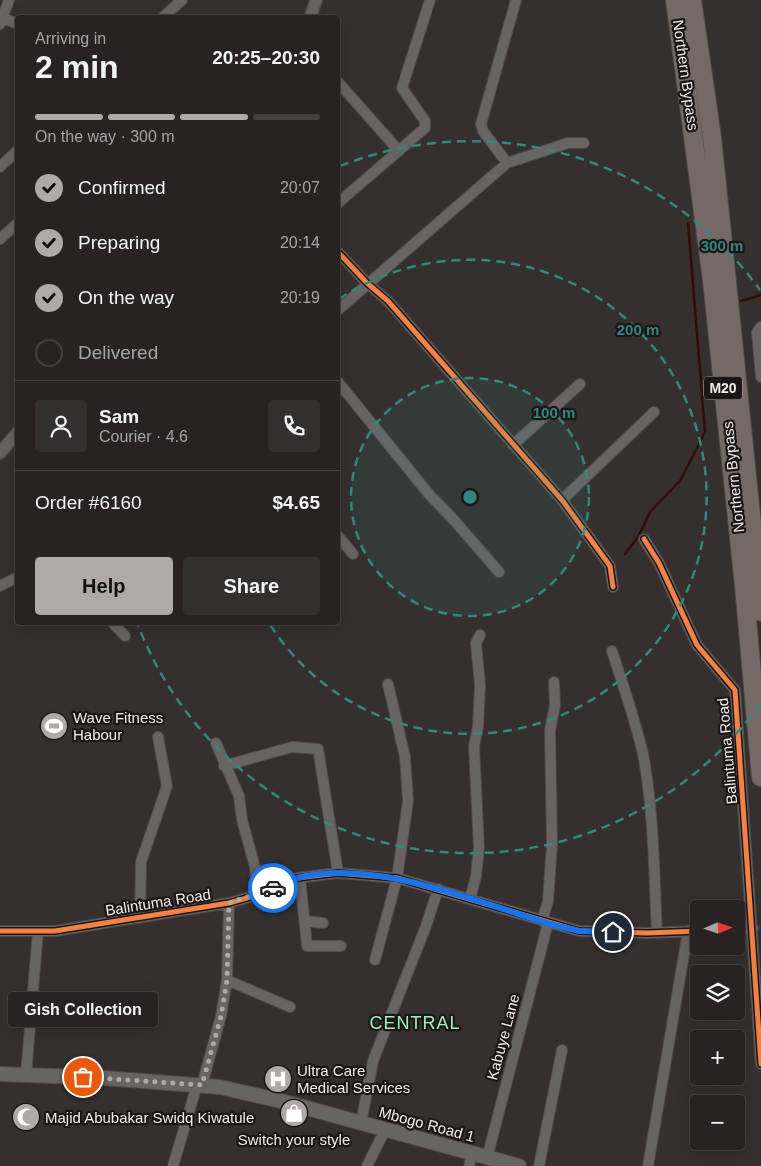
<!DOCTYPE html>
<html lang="en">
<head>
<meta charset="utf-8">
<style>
  :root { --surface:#282322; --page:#342f2f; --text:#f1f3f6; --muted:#a5a4a5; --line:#444040; --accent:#b0a9a8 }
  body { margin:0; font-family:Helvetica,sans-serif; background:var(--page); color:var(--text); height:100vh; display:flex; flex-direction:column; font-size:19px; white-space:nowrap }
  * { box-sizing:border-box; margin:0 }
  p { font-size:16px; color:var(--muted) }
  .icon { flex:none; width:28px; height:28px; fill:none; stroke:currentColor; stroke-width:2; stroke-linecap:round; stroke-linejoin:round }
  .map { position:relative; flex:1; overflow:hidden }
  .drawer { position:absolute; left:15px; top:15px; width:325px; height:610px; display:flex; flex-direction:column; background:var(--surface); border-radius:5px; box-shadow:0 5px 20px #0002,0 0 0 1px var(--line) }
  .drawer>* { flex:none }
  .needle { width:32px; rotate:88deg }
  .buttons { position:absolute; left:690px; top:900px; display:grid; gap:10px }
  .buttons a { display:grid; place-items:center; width:55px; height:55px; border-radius:5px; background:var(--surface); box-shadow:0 5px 20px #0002,0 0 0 1px var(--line); font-size:25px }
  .pin { position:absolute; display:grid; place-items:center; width:42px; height:42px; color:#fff; margin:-21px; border:2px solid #fff; border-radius:50%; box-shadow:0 1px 5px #0007 }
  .courier { position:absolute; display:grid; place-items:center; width:50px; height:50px; margin:-25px; border:4px solid #1a73e8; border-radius:50%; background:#fff; color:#222; box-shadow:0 1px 6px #0007 }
  .bubble { position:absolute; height:35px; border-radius:5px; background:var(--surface); box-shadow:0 5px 20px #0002,0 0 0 1px var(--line); font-size:16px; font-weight:700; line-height:35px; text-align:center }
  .overview em { font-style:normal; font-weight:700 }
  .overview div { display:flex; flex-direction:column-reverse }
  .overview { display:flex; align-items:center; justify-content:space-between; height:85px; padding:0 20px }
  h1 { font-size:32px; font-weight:700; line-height:38px }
  .bar { display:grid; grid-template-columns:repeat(4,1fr); gap:8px 5px; align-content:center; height:60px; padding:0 20px }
  .bar i { height:6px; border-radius:4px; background:var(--line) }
  .bar .active { background:var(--accent) }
  .bar p { grid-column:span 4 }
  .line { display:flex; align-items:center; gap:12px; padding:0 20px; border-top:1px solid var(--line) }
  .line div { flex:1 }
  .round { display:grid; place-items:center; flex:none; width:52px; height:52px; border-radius:5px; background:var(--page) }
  ol { padding:0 20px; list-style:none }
  li { display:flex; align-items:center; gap:15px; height:55px }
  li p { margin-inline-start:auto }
  li .icon { padding:5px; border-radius:50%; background:var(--accent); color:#111; stroke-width:4 }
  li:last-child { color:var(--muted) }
  li i { width:28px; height:28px; border:2px solid var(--line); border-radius:50% }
  .cta { display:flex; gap:10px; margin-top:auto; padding:10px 20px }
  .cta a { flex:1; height:58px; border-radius:5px; background:var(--accent); color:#111; font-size:20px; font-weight:700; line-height:58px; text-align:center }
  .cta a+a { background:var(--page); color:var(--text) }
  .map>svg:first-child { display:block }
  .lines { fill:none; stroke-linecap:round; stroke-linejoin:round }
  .stream { stroke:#350d07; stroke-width:2.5 }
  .minor-casing { stroke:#504a4a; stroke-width:12 }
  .tertiary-casing { stroke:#504a4a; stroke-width:14 }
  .secondary-casing { stroke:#504a4a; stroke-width:16 }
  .motorway-casing { stroke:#504a4a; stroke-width:20 }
  .minor { stroke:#686463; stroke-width:10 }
  .tertiary { stroke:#686463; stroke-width:11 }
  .secondary { stroke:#686463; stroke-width:14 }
  .motorway { stroke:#756967; stroke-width:18 }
  .cycleway-casing { stroke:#1c1716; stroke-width:8 }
  .cycleway { stroke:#f48246; stroke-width:5 }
  .done { stroke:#b0a9a8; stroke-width:5; stroke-dasharray:0 9 }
  .route { stroke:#1a73e8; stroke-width:6 }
  .ring { fill:none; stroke:#318880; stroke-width:2.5; stroke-dasharray:9 6 }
  .labels { text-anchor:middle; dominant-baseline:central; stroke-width:4.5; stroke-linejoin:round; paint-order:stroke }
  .shield { fill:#1c1716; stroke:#b2abaa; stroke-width:1 }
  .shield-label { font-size:14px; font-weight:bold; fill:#f2ebe9 }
  .street-label { font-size:15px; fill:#f2ebe9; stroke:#1c1716 }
  .poi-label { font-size:15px; fill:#f2ebe9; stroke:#1c1716; text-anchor:start }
  .quarter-label { font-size:18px; letter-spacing:1px; fill:#a0eec1; stroke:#1c1716 }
  .centre { fill:#318880; stroke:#1c1716; stroke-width:2.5 }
  .ring-label { font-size:15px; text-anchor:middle; font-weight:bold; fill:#318880; stroke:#1c1716; stroke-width:4.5; stroke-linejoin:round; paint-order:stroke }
</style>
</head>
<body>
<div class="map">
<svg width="761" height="1166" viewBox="0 0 761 1166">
  <rect width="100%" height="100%" fill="#352f2e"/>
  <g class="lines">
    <!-- stream -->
    <path class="stream" d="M741,301L761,295
      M625,554L638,537L650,512L680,481L705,432L688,223"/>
    <!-- minor casing -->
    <g class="minor-casing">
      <path id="minor" d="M3,18L18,24
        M162,18L182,0
        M0,24L9,0
        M338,82L399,151
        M507,163L568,143H584
        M0,167L18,150
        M338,203L425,128V121L402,88L430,0
        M0,239L18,223
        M338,252L367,283L388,301L562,500L610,566L613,587
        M338,310L507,163L483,131L481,124L516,0
        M761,327L757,332L761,377
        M338,382L428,493L453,519L499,572
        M513,445L580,384
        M562,500L654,412
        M338,536L353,554
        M644,539L659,563L697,645L735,690L761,1064
        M0,586L18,577
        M112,622L125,636
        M612,651C623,685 635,719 643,754C654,812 654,874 657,933
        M216,743L239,796L242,820L255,867L257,895
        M224,766L292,747L318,749L338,873
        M300,878L307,946H341
        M470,899L476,876L479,848L474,746L478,727L480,685L476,643L480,635
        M140,918L141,862L167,786L158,737
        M306,921L323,923
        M542,921L548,901L552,844L550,730L555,705L554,682
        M736,929L753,928
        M0,931H55L229,903L257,895L297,878L338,873L397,878L579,931L647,933L699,931
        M375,960L397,878L408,801L405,757L388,684
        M227,980L290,1007
        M26,1075L38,931
        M202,1085L221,1016L227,980L229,903
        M361,1123L373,1061L426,926L438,889
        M487,1158L548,923
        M173,1166L197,1085
        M367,1166L385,1130
        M469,1166L472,1153
        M539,1166L562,1050
        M648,1166L688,931"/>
    </g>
    <!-- tertiary casing -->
    <g class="tertiary-casing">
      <path id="tertiary" d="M310,18L316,0
        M0,453L18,432"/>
    </g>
    <!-- secondary casing -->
    <g class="secondary-casing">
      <path id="secondary" d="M0,1074L104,1078L220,1087L281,1101L519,1166"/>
    </g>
    <!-- motorway casing -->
    <g class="motorway-casing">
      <path id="motorway" d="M675,0L712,280L744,585L761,777
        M692,0L712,137L761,612"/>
    </g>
    <!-- minor -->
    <use href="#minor" class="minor"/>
    <!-- tertiary -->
    <use href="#tertiary" class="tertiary"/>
    <!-- secondary -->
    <use href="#secondary" class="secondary"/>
    <!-- motorway -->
    <use href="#motorway" class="motorway"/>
    <!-- cycleway casing -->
    <g class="cycleway-casing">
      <path id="cycleway" d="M338,252L367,283L388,301L562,500L610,566L613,587
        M644,539L659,563L697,645L735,690L761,1064
        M0,931H55L229,903L257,895L297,878L338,873L397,878L579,931L647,933L699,931"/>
    </g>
    <!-- cycleway -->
    <use href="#cycleway" class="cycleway"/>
  </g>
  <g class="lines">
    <!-- done -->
    <path class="done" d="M83,1077L202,1085L221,1016L227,980L229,903L273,888"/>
    <!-- route -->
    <path class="route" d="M273,888C281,885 289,880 297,878C376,858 478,903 554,925L579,931L613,932"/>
  </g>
  <!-- distance rings -->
  <circle cx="470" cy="497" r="119" fill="#318880" fill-opacity=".12"/>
  <g class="ring">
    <circle cx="470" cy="497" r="119"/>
    <path d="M339 299A237 237 0 1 1 269 623"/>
    <path d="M760 704A356 356 0 0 1 138 625M340 166A356 356 0 0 1 760 290"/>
  </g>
  <!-- icons -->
  <defs>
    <g id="stadium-disc" transform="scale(1.4375)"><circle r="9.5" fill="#b0a9a8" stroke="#1c1716"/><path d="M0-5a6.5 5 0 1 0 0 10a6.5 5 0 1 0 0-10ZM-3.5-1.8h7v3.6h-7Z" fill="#fff"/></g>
    <g id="hospital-disc" transform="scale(1.4375)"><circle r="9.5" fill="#b0a9a8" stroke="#1c1716"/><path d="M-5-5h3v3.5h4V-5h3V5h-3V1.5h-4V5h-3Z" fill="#fff"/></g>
    <g id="shop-disc" transform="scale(1.4375)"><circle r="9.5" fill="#b0a9a8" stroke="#1c1716"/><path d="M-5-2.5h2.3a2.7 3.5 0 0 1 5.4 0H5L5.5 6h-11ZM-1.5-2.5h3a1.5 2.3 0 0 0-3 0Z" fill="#fff"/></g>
    <g id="mosque-disc" transform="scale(1.4375)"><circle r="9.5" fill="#b0a9a8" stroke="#1c1716"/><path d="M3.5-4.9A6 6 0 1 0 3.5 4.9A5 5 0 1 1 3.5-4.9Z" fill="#fff"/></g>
  </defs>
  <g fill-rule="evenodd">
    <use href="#stadium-disc" x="54" y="726"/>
    <use href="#hospital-disc" x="278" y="1079"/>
    <use href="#shop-disc" x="294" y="1113"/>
    <use href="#mosque-disc" x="26" y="1117"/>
  </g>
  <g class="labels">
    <!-- shield labels -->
    <rect class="shield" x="704" y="376.5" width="38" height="23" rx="4"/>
    <g class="shield-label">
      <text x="723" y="388">M20</text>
    </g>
    <!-- street labels -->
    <g class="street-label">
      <text transform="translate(686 75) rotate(82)">Northern Bypass</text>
      <text transform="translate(733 477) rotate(-96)">Northern Bypass</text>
      <text transform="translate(727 751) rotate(-95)">Balintuma Road</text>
      <text transform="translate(158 902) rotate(-9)">Balintuma Road</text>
      <text transform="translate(503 1037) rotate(-75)">Kabuye Lane</text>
      <text transform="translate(427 1124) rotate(15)">Mbogo Road 1</text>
    </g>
    <!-- poi labels -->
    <g class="poi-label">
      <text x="73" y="717">Wave Fitness<tspan x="73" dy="17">Habour</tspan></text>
      <text x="297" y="1070">Ultra Care<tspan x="297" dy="17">Medical Services</tspan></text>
      <text x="45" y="1117">Majid Abubakar Swidq Kiwatule</text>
      <text x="294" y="1139" text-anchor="middle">Switch your style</text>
    </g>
    <!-- quarter labels -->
    <g class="quarter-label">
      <text x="415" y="1023">CENTRAL</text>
    </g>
  </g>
  <circle cx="470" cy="497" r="8" class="centre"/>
  <g class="ring-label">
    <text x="722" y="251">300 m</text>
    <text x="638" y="335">200 m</text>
    <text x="554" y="418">100 m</text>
  </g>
</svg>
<div class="buttons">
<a><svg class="needle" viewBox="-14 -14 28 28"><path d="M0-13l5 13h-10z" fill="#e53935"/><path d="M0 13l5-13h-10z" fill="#a5a4a5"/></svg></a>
<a><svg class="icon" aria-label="layers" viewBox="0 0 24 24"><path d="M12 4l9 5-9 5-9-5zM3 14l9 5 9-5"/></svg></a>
<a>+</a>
<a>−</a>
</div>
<div class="pin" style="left:83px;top:1077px;background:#ea580c"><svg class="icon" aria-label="bag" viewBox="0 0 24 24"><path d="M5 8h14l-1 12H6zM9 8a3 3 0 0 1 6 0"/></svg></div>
<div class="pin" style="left:613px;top:932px;background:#1f2937"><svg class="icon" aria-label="home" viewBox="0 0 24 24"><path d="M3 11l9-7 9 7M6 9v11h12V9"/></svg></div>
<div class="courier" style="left:273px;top:888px"><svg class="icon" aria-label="car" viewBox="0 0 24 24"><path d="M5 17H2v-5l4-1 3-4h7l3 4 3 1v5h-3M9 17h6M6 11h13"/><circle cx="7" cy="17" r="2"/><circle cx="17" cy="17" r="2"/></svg></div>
<div class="bubble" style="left:8px;top:992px;width:150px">Gish Collection</div>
<section class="drawer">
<div class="overview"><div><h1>2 min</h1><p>Arriving in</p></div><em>20:25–20:30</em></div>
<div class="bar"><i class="active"></i><i class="active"></i><i class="active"></i><i></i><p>On the way · 300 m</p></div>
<ol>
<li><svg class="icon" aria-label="check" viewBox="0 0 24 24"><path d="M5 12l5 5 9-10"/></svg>Confirmed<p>20:07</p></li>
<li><svg class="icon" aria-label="check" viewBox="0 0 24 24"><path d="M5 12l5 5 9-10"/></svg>Preparing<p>20:14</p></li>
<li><svg class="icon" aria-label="check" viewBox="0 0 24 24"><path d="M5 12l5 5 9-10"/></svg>On the way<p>20:19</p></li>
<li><i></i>Delivered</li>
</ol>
<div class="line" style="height:90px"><a class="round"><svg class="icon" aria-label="person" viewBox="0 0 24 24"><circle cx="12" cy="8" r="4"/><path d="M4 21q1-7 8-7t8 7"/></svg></a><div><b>Sam</b><p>Courier · 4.6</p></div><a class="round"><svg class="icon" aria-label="phone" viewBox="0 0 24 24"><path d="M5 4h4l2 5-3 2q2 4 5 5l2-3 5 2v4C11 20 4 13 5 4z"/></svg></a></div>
<div class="line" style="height:65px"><div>Order #6160</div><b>$4.65</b></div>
<div class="cta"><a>Help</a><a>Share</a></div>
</section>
</div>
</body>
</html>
